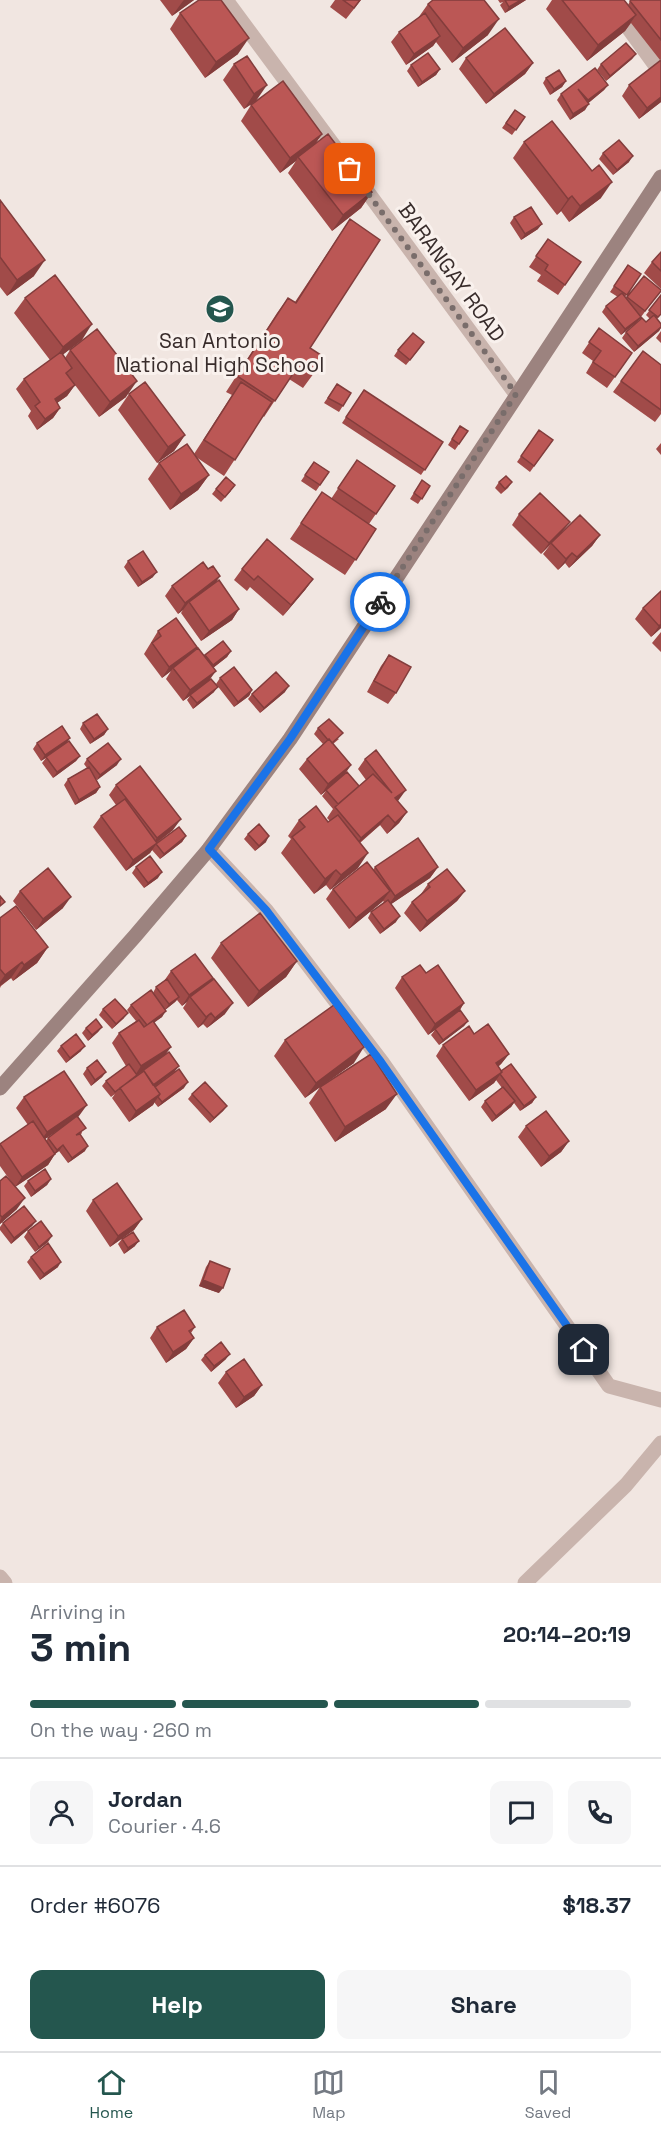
<!DOCTYPE html>
<html lang="en">
<head>
<meta charset="utf-8">
<style>
  :root { --surface:#fff; --page:#f6f6f7; --text:#1f2937; --muted:#747a83; --line:#e0e1e3; --accent:#24564e }
  body { margin:0; font-family:"Space Grotesk",sans-serif; background:var(--page); color:var(--text); height:100vh; display:flex; flex-direction:column; font-size:22px; white-space:nowrap }
  * { box-sizing:border-box; margin:0 }
  p { font-size:20px; color:var(--muted) }
  .icon { flex:none; width:33px; height:33px; fill:none; stroke:currentColor; stroke-width:2; stroke-linecap:round; stroke-linejoin:round }
  .map { position:relative; height:1583px; overflow:hidden }
  .sheet { display:flex; flex-direction:column; background:var(--surface); flex:1 }
  .sheet>* { flex:none }
  .pin { position:absolute; display:grid; place-items:center; width:51px; height:51px; color:#fff; margin:-26px; border-radius:12px; box-shadow:0 3px 9px #0006 }
  .courier { position:absolute; display:grid; place-items:center; width:60px; height:60px; margin:-30px; border:4px solid #1a73e8; border-radius:50%; background:#fff; color:#222; box-shadow:0 2px 8px #0007 }
  .overview em { font-style:normal; font-weight:700 }
  .overview div { display:flex; flex-direction:column-reverse }
  .overview { display:flex; align-items:center; justify-content:space-between; height:102px; padding:0 30px }
  h1 { font-size:39px; font-weight:700; line-height:45px }
  .bar { display:grid; grid-template-columns:repeat(4,1fr); gap:9px 6px; align-content:center; height:72px; padding:0 30px }
  .bar i { height:8px; border-radius:4px; background:var(--line) }
  .bar .current { background:var(--accent) }
  .bar p { grid-column:span 4 }
  .line { display:flex; align-items:center; gap:15px; padding:0 30px; border-top:2px solid var(--line) }
  .line div { flex:1 }
  .round { display:grid; place-items:center; flex:none; width:63px; height:63px; border-radius:12px; background:var(--page) }
  .primary-button { display:flex; gap:12px; margin-top:auto; padding:12px 30px }
  .primary-button a { flex:1; height:69px; border-radius:12px; background:var(--accent); color:#fff; font-size:24px; font-weight:700; line-height:69px; text-align:center }
  .primary-button a+a { background:var(--page); color:var(--text) }
  .dock { display:flex; justify-content:space-around; align-items:center; height:84px; border-top:2px solid var(--line); background:var(--surface); font-size:16px; color:var(--muted) }
  .dock a { display:grid; justify-items:center; gap:3px }
  .dock .current { color:var(--accent) }
  .map>svg:first-child { display:block }
  .lines { fill:none; stroke-linecap:round; stroke-linejoin:round }
  .street { stroke:#c9b4ad; stroke-width:15 }
  .secondary { stroke:#9c837f; stroke-width:15 }
  .wall { fill:#a14b49; fill-rule:evenodd }
  .shaded-wall { fill:#833d3c }
  .building { fill:#bb5755; stroke:#833d3c; stroke-width:1.5 }
  .done { stroke:#796d6b; stroke-width:6; stroke-dasharray:0 10.8 }
  .route { stroke:#1a73e8; stroke-width:8 }
  .labels { text-anchor:middle; dominant-baseline:central; stroke-width:6; stroke-linejoin:round; paint-order:stroke }
  .street-label { font-size:21px; fill:#382c2b; stroke:#f9f1ed }
  .poi-label { font-size:21px; fill:#382c2b; stroke:#f9f1ed }
</style>
</head>
<body>
<div class="map">
<svg width="661" height="1583" viewBox="0 0 661 1583">
  <rect width="100%" height="100%" fill="#f1e6e1"/>
  <g class="lines">
    <!-- street -->
    <path class="street" d="M226,0L337,150
      M608,0L661,73
      M358,179L516,394
      M209,849L266,910L382,1062L609,1386L661,1400
      M0,1577L5,1583
      M525,1583L626,1485L661,1443"/>
    <!-- secondary -->
    <path class="secondary" d="M0,1088L135,936L209,849L290,739L661,177"/>
  </g>
  <!-- wall -->
  <path class="wall" d="M160,0H194L172,16Z
    M335,0H361L346,19L330,7Z
    M498,0H526L505,13L500,5L503,2L500,3Z
    M552,0H624L628,5L630,1L661,0V59L660,60L631,23L625,31L587,61L546,9Z
    M428,4L488,35L452,63L436,42L433,46L406,65L391,42L399,32L418,18Z
    M180,13L238,54L205,78L170,29Z
    M636,54L632,59L606,81L597,70L601,64Z
    M247,56L256,101L244,109L223,80L234,64Z
    M466,58L533,63L525,74L486,104L459,69Z
    M661,60V102L639,119L622,96L629,85Z
    M411,65L440,69L436,75L418,87L407,71Z
    M546,78L566,81L562,87L550,95L543,83Z
    M608,85L604,90L588,103L585,110L570,120L557,100L561,94Z
    M251,105L322,134L315,144L372,192L361,208L332,231L288,173L296,161L280,173L241,121Z
    M515,110L525,117L512,135L502,128Z
    M524,142L601,198L569,222L561,211L557,215L513,158Z
    M603,153L629,162L613,175L599,159Z
    M0,200L34,276L7,296L0,287Z
    M514,217L538,229L521,240L510,223Z
    M350,219L310,348L314,373L303,388L289,379L264,417L263,416L224,476L196,457L209,475L198,490L170,510L148,479L159,463L194,454L232,395L226,392L277,313L288,298L295,302Z
    M548,239L581,262L558,295L537,281L541,275L529,267Z
    M661,252V289L644,273L652,262Z
    M628,265L641,274L625,297L626,298L644,276L661,290L641,317L640,316L641,317L637,322L621,335L602,312L606,306L618,297L610,292Z
    M661,295V314L657,319L661,324V328L659,331L634,352L622,338L626,332L646,322L650,319L646,315Z
    M25,298L82,340L62,355L65,358L70,350L126,397L99,417L75,385L67,396L57,403L60,408L53,418L37,430L28,416L31,411L16,389L24,379L50,360L14,313Z
    M599,328L632,353L607,388L586,373L593,361L582,353Z
    M661,331V343L656,338Z
    M420,348L406,365L394,356L398,350Z
    M643,351L661,365V414L655,422L613,392Z
    M337,384L351,393L339,412L324,403Z
    M364,390L443,442L421,475L342,423Z
    M129,394L185,435L174,451L157,463L118,410Z
    M460,426L468,431L455,450L448,445Z
    M539,430L553,440L530,472L517,462Z
    M661,443V455L656,449Z
    M357,460L395,486L369,524L376,529L345,575L290,539L322,492L331,499Z
    M314,462L329,472L316,491L301,481Z
    M422,480L430,486L418,504L410,499Z
    M499,482H512L508,488L501,494L495,488Z
    M216,489L231,491L221,502L212,494Z
    M519,514L562,532L600,535L592,546L569,568L565,563L558,570L543,554L550,545L541,554L512,525Z
    M128,561L153,577L138,587L124,567Z
    M242,569L313,579L305,590L283,616L250,587L247,591L234,580Z
    M216,583L239,609L232,620L201,641L181,613L183,610L178,614L165,596L172,586Z
    M661,591V628L651,637L635,619L643,608Z
    M158,631L194,652L204,656L205,655L231,651L227,657L213,668L210,680L214,692L193,709L187,700L190,696L183,701L166,679L171,671L162,678L144,654Z
    M661,632V652L652,643Z
    M389,655L396,693L388,704L367,692L381,666Z
    M220,678L252,690L249,696L234,707L216,684Z
    M285,692L260,713L248,699L252,694Z
    M83,723L108,729L104,735L90,744L80,729Z
    M318,728L339,739L333,744L351,765L345,774L359,786L366,780L358,769L365,759L398,801H397L407,812L399,823L387,834L380,825L360,843L358,868L330,890L326,885L314,894L281,853L291,839L288,836L299,820L328,822L330,821L327,818L333,809L322,796L326,791L321,795L299,769L307,759L323,744L314,734Z
    M67,742L80,756L76,761L53,778L42,763L46,758L41,761L33,749L37,743Z
    M87,759L117,765L96,780L100,787L96,793L75,805L64,785L68,779L87,768L84,764Z
    M116,785L173,830L156,844L186,836L182,842L160,859L152,850L150,853L126,871L93,827L101,816L116,805L109,795Z
    M248,834L266,842L255,851L244,839Z
    M136,867L158,878L144,888L132,873Z
    M375,867H438L430,878L391,904L396,922L380,934L368,918L371,912L384,902L383,901L349,929L326,899L333,889L373,870Z
    M428,884L465,891L457,901L420,932L404,913L412,902L421,894Z
    M20,891L63,908L36,930L13,901Z
    M0,918L48,947L37,963L13,981L11,978L1,986L0,988Z
    M221,943L297,961L286,977L248,1007L211,958Z
    M171,971L209,983L225,1014L207,1028L203,1024L198,1028L183,1008L187,1002L182,1006L177,1000L175,1002L165,1010L162,1017L154,1022L166,1054L179,1066L175,1071L184,1088L158,1107L154,1102L153,1105L129,1122L112,1098L115,1094L111,1097L102,1086L106,1081L126,1066L112,1043L119,1033L136,1021L127,1010L131,1005L153,993L156,987L164,981Z
    M426,973L464,1003L460,1010L468,1021L464,1026L439,1045L431,1035L435,1030L428,1035L395,988L402,977Z
    M103,1009L124,1018L112,1029L99,1015Z
    M102,1027L98,1032L88,1041L82,1033L86,1028Z
    M474,1034L509,1054L501,1064L498,1067L501,1071L536,1097L532,1103L520,1111L514,1103L511,1107L492,1122L481,1107L485,1101L502,1088L496,1080L494,1083L469,1101L436,1056L443,1045Z
    M285,1040L354,1063L321,1086L386,1109L335,1142L309,1103L320,1087L305,1098L274,1056Z
    M61,1046L81,1051L66,1063L57,1051Z
    M87,1068L106,1072L102,1077L91,1086L83,1074Z
    M192,1094L227,1106L223,1111L210,1123L188,1099Z
    M24,1097L79,1116L77,1117L82,1133L80,1135L85,1151L68,1163L59,1151L55,1154L48,1165L15,1187L17,1209L0,1224V1181L12,1183L0,1166V1144L28,1125L16,1108ZM61,1128L48,1138L46,1141L45,1139Z
    M526,1126L569,1141L561,1152L541,1167L518,1137Z
    M51,1179L47,1185L31,1197L24,1186L28,1181Z
    M93,1200L142,1219L134,1230L110,1247L86,1211Z
    M36,1221L32,1226L11,1244L0,1230V1227L3,1223Z
    M28,1231L48,1242L35,1252L24,1237Z
    M122,1239L135,1246L124,1254L118,1244Z
    M31,1257L58,1267L40,1280L27,1262Z
    M210,1261L219,1293L199,1286L206,1267Z
    M157,1327H195L191,1333L194,1338L186,1349L166,1363L150,1338Z
    M205,1355L226,1359L211,1372L201,1360Z
    M226,1372L262,1385L254,1396L236,1408L218,1383Z"/>
  <!-- shaded-wall -->
  <path class="shaded-wall" d="M184,0H194L172,16L183,1Z
    M521,0H526L505,13L509,7Z
    M636,15L625,31L587,61L598,45Z
    M499,19L488,35L452,63L463,48Z
    M440,36L433,46L406,65L414,54Z
    M249,38L238,54L205,78L216,62Z
    M636,54L632,59L606,81L610,76Z
    M533,63L525,74L486,104L494,94Z
    M440,69L436,75L418,87L422,82Z
    M566,81L562,87L550,95L554,89Z
    M267,85L256,101L244,109L254,94Z
    M608,85L604,90L585,106L588,100Z
    M661,97V102L639,119L647,108Z
    M589,104L585,110L570,120L573,114Z
    M322,134L311,150L298,157L296,161L280,173L290,158Z
    M633,156L629,162L613,175L617,170Z
    M612,182L601,198L569,222L580,206Z
    M372,192L361,208L332,231L343,215Z
    M572,196L561,211L557,215L568,199Z
    M542,224L538,229L521,240L525,234Z
    M45,260L34,276L7,296L17,280Z
    M641,317L637,322L621,335L625,329Z
    M92,324L82,340L52,363L63,347Z
    M661,327L659,331L634,352L638,346Z
    M137,381L126,397L99,417L110,402Z
    M75,385L67,396L47,410L55,399Z
    M60,408L53,418L37,430L45,419Z
    M185,435L174,451L157,463L168,447Z
    M209,475L198,490L170,510L181,494Z
    M570,522L562,532L541,554L549,543Z
    M600,535L592,546L569,568L577,557Z
    M572,553L565,563L558,570L566,559Z
    M157,572L153,577L138,587L142,582Z
    M220,576L213,587L189,602L183,610L178,614L185,603Z
    M313,579L305,590L283,616L291,605Z
    M239,609L232,620L201,641L209,631Z
    M661,624V628L651,637L659,626Z
    M197,647L190,657L173,668L171,671L162,678L169,667Z
    M231,651L227,657L209,671L213,665Z
    M216,671L208,682L183,701L190,690Z
    M289,686L285,692L260,713L264,708Z
    M218,687L214,692L193,709L197,703Z
    M252,690L249,696L234,707L238,702Z
    M108,729L104,735L90,744L94,739Z
    M70,738L66,744L41,761L45,755Z
    M80,756L76,761L53,778L57,772Z
    M121,759L117,765L96,781L100,775Z
    M351,765L343,776L321,795L328,784Z
    M100,787L96,793L75,805L79,800Z
    M406,790L398,801L387,809L395,798Z
    M407,812L399,823L387,834L395,823Z
    M388,815L380,825L353,848L361,838Z
    M181,819L173,830L149,848L157,838Z
    M186,836L182,842L160,859L164,854Z
    M269,836L266,842L255,851L259,846Z
    M157,843L150,853L126,871L133,860Z
    M368,853L358,868L330,890L341,875Z
    M438,867L430,878L387,907L395,896Z
    M336,870L326,885L314,894L325,879Z
    M162,872L158,878L144,888L148,883Z
    M390,891L382,902L349,929L356,918Z
    M465,891L457,901L420,932L427,921Z
    M71,897L63,908L36,930L43,919Z
    M400,916L396,922L380,934L384,929Z
    M48,947L37,963L13,981L24,965Z
    M297,961L286,977L248,1007L259,991Z
    M22,962L11,978L0,986V982L5,975Z
    M213,978L205,988L190,997L187,1002L182,1006L189,995Z
    M179,997L175,1002L165,1010L169,1004Z
    M233,1003L225,1014L207,1028L215,1018Z
    M464,1003L457,1014L428,1035L435,1024Z
    M166,1011L162,1017L143,1031L147,1025Z
    M128,1013L124,1018L112,1029L116,1024Z
    M211,1013L203,1024L198,1028L206,1017Z
    M468,1021L464,1026L439,1045L443,1040Z
    M102,1027L98,1032L88,1041L92,1035Z
    M85,1046L81,1051L66,1063L70,1058Z
    M171,1047L163,1058L134,1077L141,1066Z
    M364,1047L354,1063L305,1098L316,1083Z
    M509,1054L501,1064L488,1074L496,1063Z
    M179,1066L175,1071L147,1092L151,1086Z
    M106,1072L102,1077L91,1086L95,1080Z
    M502,1072L494,1083L469,1101L476,1090Z
    M188,1082L184,1088L158,1107L162,1102Z
    M160,1094L153,1105L129,1122L136,1111Z
    M397,1094L386,1109L335,1142L345,1127Z
    M536,1097L532,1103L520,1111L524,1106Z
    M515,1101L511,1107L492,1122L496,1116Z
    M87,1105L79,1116L39,1143L47,1132Z
    M227,1106L223,1111L210,1123L214,1118Z
    M569,1141L561,1152L541,1167L549,1156Z
    M63,1145L59,1151L55,1154L48,1165L15,1187L22,1177L53,1155L57,1150Z
    M88,1146L85,1151L68,1163L72,1158Z
    M51,1179L47,1185L31,1197L35,1191Z
    M25,1198L17,1209L0,1224V1221L2,1217Z
    M142,1219L134,1230L110,1247L118,1236Z
    M36,1221L32,1226L11,1244L14,1238Z
    M52,1236L48,1242L35,1252L39,1247Z
    M139,1241L135,1246L124,1254L128,1248Z
    M61,1262L58,1267L40,1280L44,1274Z
    M203,1280L223,1288L219,1293L199,1286Z
    M194,1338L186,1349L166,1363L173,1352Z
    M230,1354L226,1359L211,1372L214,1366Z
    M262,1385L254,1396L236,1408L244,1397Z"/>
  <!-- building -->
  <path class="building" d="M199,0H221L249,38L216,62L180,13Z
    M343,0H360L354,8Z
    M433,0H484L499,19L463,48L428,4Z
    M505,0H521L509,7Z
    M562,0H624L636,15L598,45Z
    M631,0H661V40L630,1Z
    M425,13L440,36L414,54L399,32Z
    M505,28L533,63L494,94L466,58Z
    M626,43L636,54L610,76L601,64Z
    M428,53L440,69L422,82L411,65Z
    M247,56L267,85L254,94L234,64Z
    M661,60V97L647,108L629,85Z
    M595,68L608,85L588,100L578,89L589,104L573,114L561,94Z
    M559,70L566,81L554,89L546,78Z
    M283,81L322,134L290,158L251,105Z
    M515,110L525,117L516,130L506,123Z
    M552,121L592,171L599,165L612,182L580,206L572,196L568,199L524,142Z
    M328,134L372,192L343,215L298,157Z
    M619,140L633,156L617,170L603,153Z
    M0,200L45,260L17,280L0,257Z
    M531,207L542,224L525,234L514,217Z
    M350,219L380,240L310,348L324,357L314,373L300,363L275,401L237,376L288,298L296,303Z
    M548,239L581,262L565,285L545,270L548,265L536,256Z
    M661,252V271L652,262Z
    M628,265L641,274L627,295L614,286Z
    M55,275L92,324L63,347L25,298Z
    M644,276L661,290V291L645,311L627,297Z
    M622,293L641,317L625,329L606,306Z
    M661,295V314L658,317L649,310Z
    M654,315L661,324V327L638,346L626,332L642,318L646,322Z
    M599,328L632,353L615,377L593,362L601,351L589,342Z
    M97,329L137,381L110,402L70,350Z
    M413,333L424,342L410,360L398,350Z
    M643,351L661,365V410L621,381Z
    M61,352L72,368L66,373L75,385L55,399L60,408L45,419L35,406L40,402L24,379Z
    M145,382L185,435L168,447L129,394Z
    M241,382L272,402L235,460L204,440Z
    M337,384L351,393L343,406L328,398Z
    M364,390L443,442L425,470L346,417Z
    M460,426L468,431L459,444L452,439Z
    M539,430L553,440L534,466L521,456Z
    M187,444L209,475L181,494L159,463Z
    M357,460L395,486L376,514L338,488Z
    M314,462L329,472L320,485L305,475Z
    M506,476L512,482L505,489L499,482Z
    M226,477L235,485L225,497L216,489Z
    M422,480L430,486L422,499L414,493Z
    M322,492L376,529L356,560L301,523Z
    M540,493L570,522L549,543L519,514Z
    M580,515L600,535L577,557L572,553L566,559L551,543Z
    M267,539L313,579L291,605L258,576L254,580L242,569Z
    M143,551L157,572L142,582L128,561Z
    M203,562L208,569L213,566L220,576L185,603L172,586Z
    M219,580L239,609L209,631L189,602Z
    M661,591V624L659,626L643,608Z
    M176,618L197,647L169,667L152,643L161,636L158,631Z
    M223,641L231,651L213,665L205,655Z
    M198,648L216,671L190,690L173,668Z
    M389,655L411,667L396,693L374,681Z
    M234,667L252,690L238,702L220,678Z
    M276,672L289,686L264,708L252,694Z
    M211,679L218,687L197,703L190,695Z
    M97,714L108,729L94,739L83,723Z
    M329,719L343,733L332,743L329,739L328,740L318,728Z
    M62,726L70,738L45,755L37,743Z
    M329,739L351,765L328,784L307,759Z
    M69,741L80,756L57,772L46,757Z
    M108,743L121,759L100,775L87,759Z
    M376,750L406,790L395,798L407,812L395,823L388,815L361,838L335,807L373,774L392,793L365,759Z
    M140,766L181,819L157,838L116,785Z
    M89,767L100,787L79,800L68,779Z
    M347,772L359,786L338,804L326,790Z
    M125,799L157,843L133,860L101,816Z
    M316,806L328,822L338,815L368,853L341,875L336,870L325,879L292,837L305,827L299,820Z
    M259,824L269,836L259,846L248,834Z
    M179,827L186,836L164,854L156,844Z
    M418,838L438,867L395,896L375,867Z
    M150,856L162,872L148,883L136,867Z
    M367,862L390,891L356,918L333,889Z
    M48,868L71,897L43,919L20,891Z
    M447,869L465,891L427,921L412,902L430,887L428,884Z
    M0,896L5,902L0,906Z
    M388,900L400,916L384,929L371,912Z
    M16,906L48,947L24,965L22,962L5,975L0,969V918Z
    M260,913L297,961L259,991L221,943Z
    M195,954L213,978L189,995L171,971Z
    M420,965L426,973L438,965L464,1003L435,1024L402,977Z
    M167,979L179,997L169,1004L156,987Z
    M214,979L233,1003L215,1018L211,1013L206,1017L190,997Z
    M151,990L166,1011L147,1025L131,1005Z
    M115,999L128,1013L116,1024L103,1009Z
    M334,1005L364,1047L316,1083L285,1040Z
    M460,1010L468,1021L443,1040L435,1029Z
    M96,1019L102,1027L92,1035L86,1028Z
    M139,1020L144,1027L153,1021L171,1047L141,1066L119,1033Z
    M488,1024L509,1054L496,1063L502,1072L476,1090L443,1045L469,1026L474,1034Z
    M76,1034L85,1046L70,1058L61,1046Z
    M169,1052L179,1066L153,1085L144,1071L141,1072Z
    M371,1054L397,1094L345,1127L320,1087Z
    M97,1060L106,1072L95,1080L87,1068Z
    M129,1064L137,1075L115,1092L106,1081Z
    M511,1064L536,1097L524,1106L500,1074L502,1072L501,1071Z
    M179,1069L188,1082L162,1102L158,1097L160,1094L155,1087Z
    M64,1071L87,1105L47,1132L24,1097Z
    M144,1071L160,1094L136,1111L120,1088Z
    M205,1082L227,1106L214,1118L192,1094Z
    M503,1087L515,1101L496,1116L485,1101Z
    M546,1111L569,1141L549,1156L526,1126Z
    M77,1116L86,1128L76,1135L80,1134L88,1146L72,1158L63,1145L57,1150L48,1138Z
    M33,1121L55,1154L22,1177L0,1144Z
    M45,1169L51,1179L35,1191L28,1181Z
    M6,1176L25,1198L2,1217L0,1215V1181Z
    M117,1183L142,1219L118,1236L93,1200Z
    M24,1206L36,1221L14,1238L3,1223Z
    M41,1221L52,1236L39,1247L28,1231Z
    M133,1232L139,1241L128,1248L122,1239Z
    M48,1243L61,1262L44,1274L31,1257Z
    M210,1261L230,1269L223,1288L203,1280Z
    M184,1310L195,1327L189,1331L194,1338L173,1352L157,1327Z
    M221,1342L230,1354L214,1366L205,1355Z
    M244,1359L262,1385L244,1397L226,1372Z"/>
  <g class="lines">
    <!-- done -->
    <path class="done" d="M350,169L516,394L380,602"/>
    <!-- route -->
    <path class="route" d="M380,602L290,739L209,849L266,910L381,1062L584,1350"/>
  </g>
  <!-- icons -->
  <defs>
    <g id="school-disc" transform="scale(1.5)"><circle r="9.5" fill="#24564e" stroke="#f9f1ed"/><path d="M0-5L7-2L0 1L-7-2ZM-4 1L0 2.5L4 1V4Q0 6-4 4Z" fill="#fff"/></g>
  </defs>
  <g fill-rule="evenodd">
    <use href="#school-disc" x="220" y="309"/>
  </g>
  <g class="labels">
    <!-- street labels -->
    <g class="street-label">
      <text transform="translate(452 272) rotate(54)">BARANGAY ROAD</text>
    </g>
    <!-- poi labels -->
    <g class="poi-label">
      <text x="220" y="340">San Antonio<tspan x="220" dy="24">National High School</tspan></text>
    </g>
  </g>
</svg>
<div class="pin" style="left:350px;top:169px;background:#ea580c"><svg class="icon" aria-label="bag" viewBox="0 0 24 24"><path d="M5 8h14l-1 12H6zM9 8a3 3 0 0 1 6 0"/></svg></div>
<div class="pin" style="left:584px;top:1350px;background:#1f2937"><svg class="icon" aria-label="home" viewBox="0 0 24 24"><path d="M3 11l9-7 9 7M6 9v11h12V9"/></svg></div>
<div class="courier" style="left:380px;top:602px"><svg class="icon" aria-label="bike" viewBox="0 0 24 24"><circle cx="6" cy="16" r="4"/><circle cx="18" cy="16" r="4"/><path d="M6 16l4-8h5l3 8M10 8l3 8H6M13 5h3"/></svg></div>
</div>
<section class="sheet">
<div class="overview"><div><h1>3 min</h1><p>Arriving in</p></div><em>20:14–20:19</em></div>
<div class="bar"><i class="current"></i><i class="current"></i><i class="current"></i><i></i><p>On the way · 260 m</p></div>
<div class="line" style="height:108px"><a class="round"><svg class="icon" aria-label="person" viewBox="0 0 24 24"><circle cx="12" cy="8" r="4"/><path d="M4 21q1-7 8-7t8 7"/></svg></a><div><b>Jordan</b><p>Courier · 4.6</p></div><a class="round"><svg class="icon" aria-label="chat" viewBox="0 0 24 24"><path d="M4 5h16v11H9l-5 4z"/></svg></a><a class="round"><svg class="icon" aria-label="phone" viewBox="0 0 24 24"><path d="M5 4h4l2 5-3 2q2 4 5 5l2-3 5 2v4C11 20 4 13 5 4z"/></svg></a></div>
<div class="line" style="height:78px"><div>Order #6076</div><b>$18.37</b></div>
<div class="primary-button"><a>Help</a><a>Share</a></div>
</section>
<nav class="dock">
<a class="current"><svg class="icon" aria-label="home" viewBox="0 0 24 24"><path d="M3 11l9-7 9 7M6 9v11h12V9"/></svg>Home</a>
<a><svg class="icon" aria-label="map" viewBox="0 0 24 24"><path d="M3 6l6-2 6 2 6-2v14l-6 2-6-2-6 2zM9 4v14M15 6v14"/></svg>Map</a>
<a><svg class="icon" aria-label="saved" viewBox="0 0 24 24"><path d="M7 4h10v16l-5-4-5 4z"/></svg>Saved</a>
</nav>
</body>
</html>
